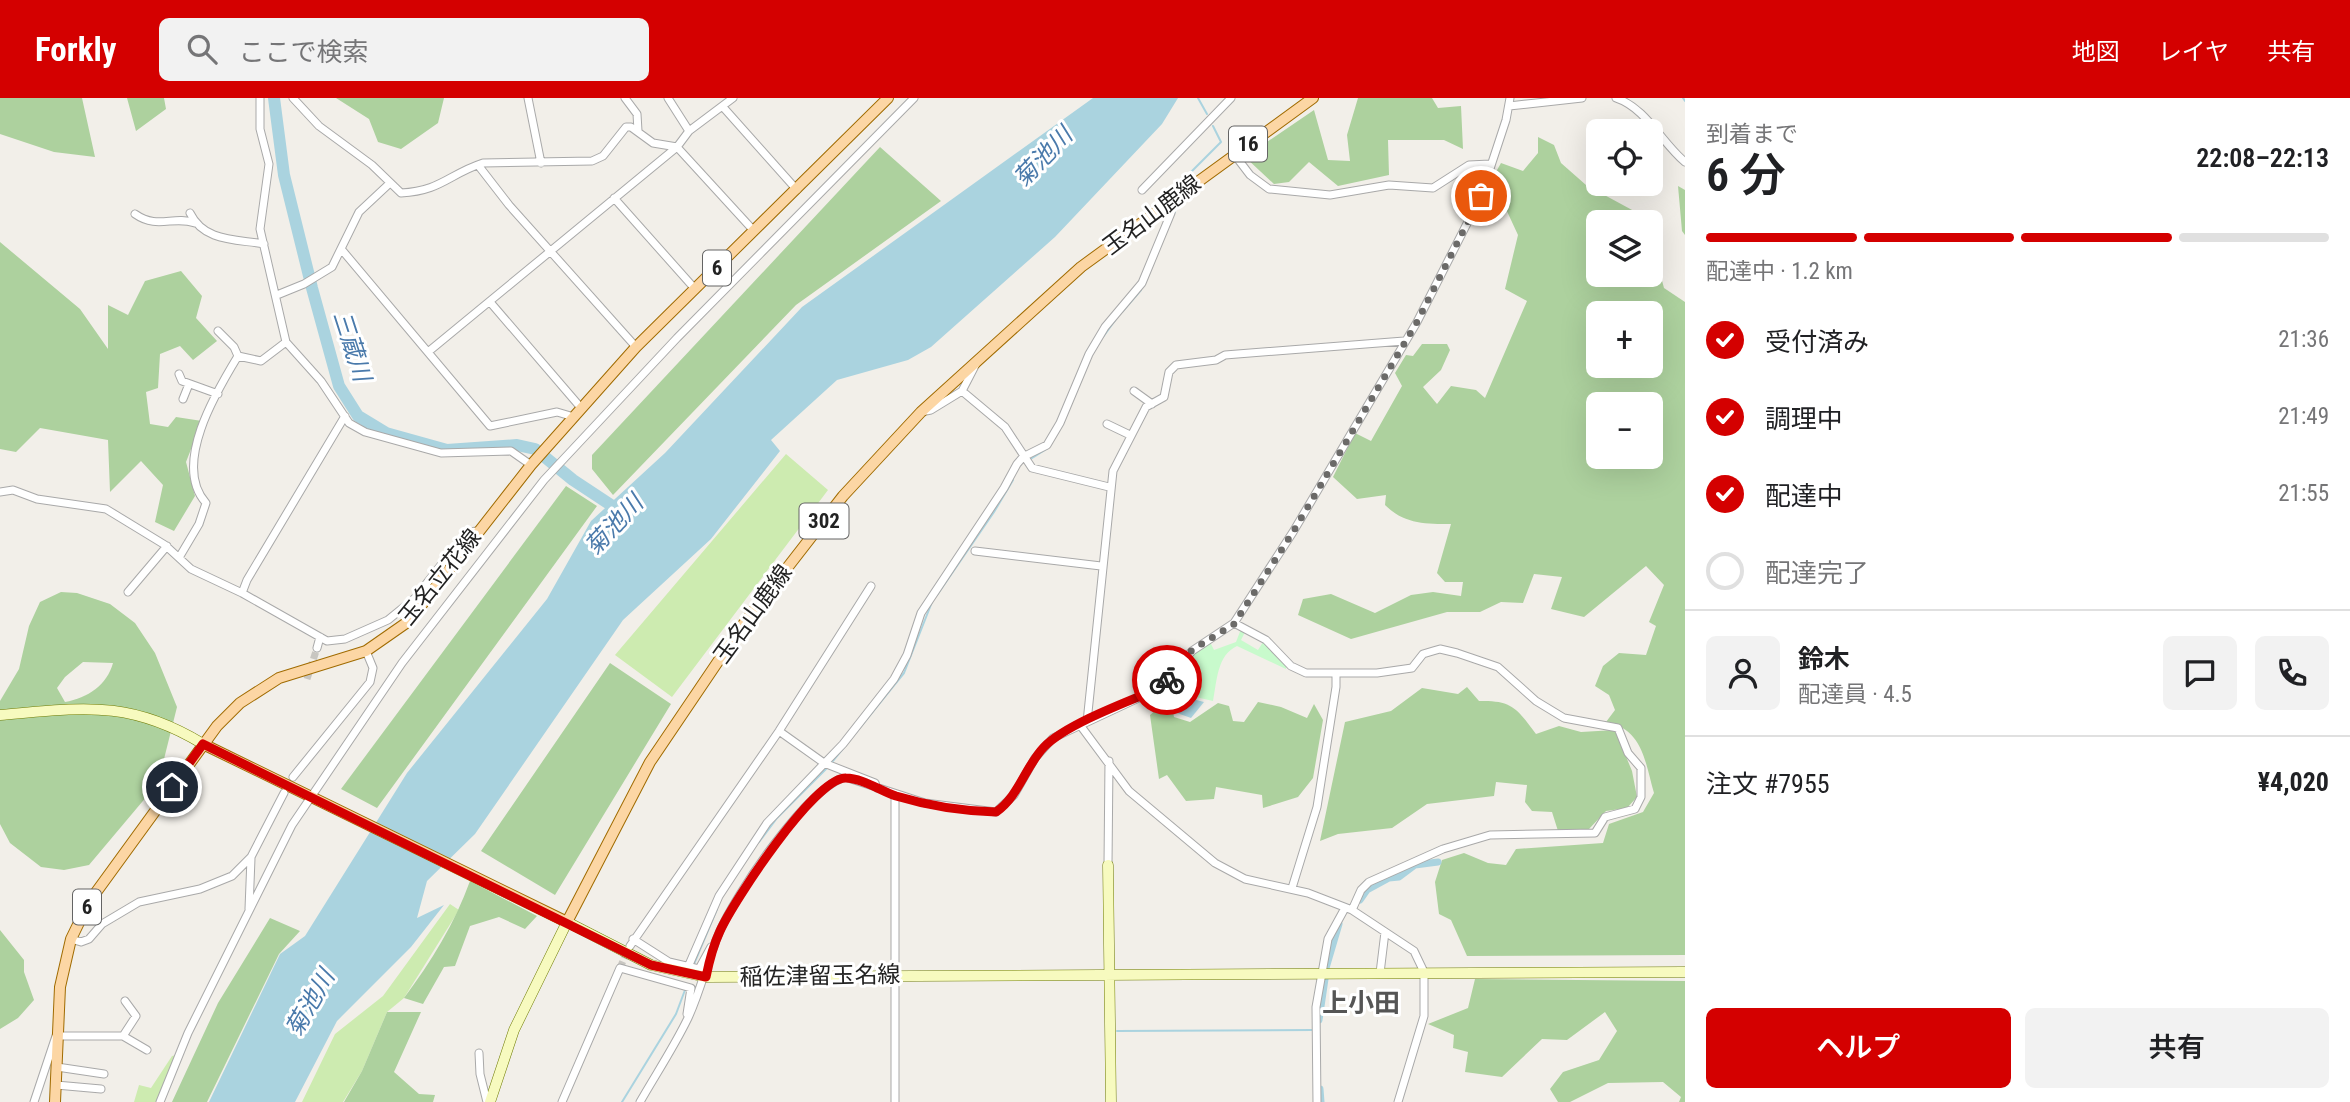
<!DOCTYPE html>
<html lang="ja">
<head>
<meta charset="utf-8">
<style>
  :root { --surface:#fff; --page:#f2f2f2; --text:#202124; --muted:#757577; --line:#e0e0e0; --accent:#d40000 }
  body { margin:0; font-family:"Roboto Condensed","Noto Sans JP",sans-serif; background:var(--page); color:var(--text); height:100vh; display:flex; flex-direction:column; font-size:26px; white-space:nowrap }
  * { box-sizing:border-box; margin:0 }
  p { font-size:23px; color:var(--muted) }
  .icon { flex:none; width:38px; height:38px; fill:none; stroke:currentColor; stroke-width:2; stroke-linecap:round; stroke-linejoin:round }
  .map { position:relative; flex:1; overflow:hidden }
  .sheet { display:flex; flex-direction:column; background:var(--surface); width:665px }
  .sheet>* { flex:none }
  .buttons { position:absolute; left:1586px; top:21px; display:grid; gap:14px }
  .buttons a { display:grid; place-items:center; width:77px; height:77px; border-radius:10px; background:var(--surface); box-shadow:0 7px 28px #0002; font-size:35px }
  .pin { position:absolute; display:grid; place-items:center; width:60px; height:60px; color:#fff; margin:-30px; border:4px solid #fff; border-radius:50%; box-shadow:0 2px 7px #0007 }
  .courier { position:absolute; display:grid; place-items:center; width:70px; height:70px; margin:-35px; border:5px solid #d40000; border-radius:50%; background:#fff; color:#222; box-shadow:0 2px 9px #0007 }
  .summary em { font-style:normal; font-weight:600 }
  .summary div { display:flex; flex-direction:column-reverse }
  .summary { display:flex; align-items:center; justify-content:space-between; height:119px; padding:0 21px }
  h1 { font-size:46px; font-weight:600; line-height:52px }
  .bar { display:grid; grid-template-columns:repeat(4,1fr); gap:10px 7px; align-content:center; height:84px; padding:0 21px }
  .bar i { height:9px; border-radius:5px; background:var(--line) }
  .bar .on { background:var(--accent) }
  .bar p { grid-column:span 4 }
  .line { display:flex; align-items:center; gap:18px; padding:0 21px; border-top:2px solid var(--line) }
  .line div { flex:1 }
  .round { display:grid; place-items:center; flex:none; width:74px; height:74px; border-radius:10px; background:var(--page) }
  ol { padding:0 21px; list-style:none }
  li { display:flex; align-items:center; gap:21px; height:77px }
  li p { margin-inline-start:auto }
  li .icon { padding:7px; border-radius:50%; background:var(--accent); color:#fff; stroke-width:4 }
  li:last-child { color:var(--muted) }
  li i { width:38px; height:38px; border:4px solid var(--line); border-radius:50% }
  .button { display:flex; gap:14px; margin-top:auto; padding:14px 21px }
  .button a { flex:1; height:80px; border-radius:10px; background:var(--accent); color:#fff; font-size:28px; font-weight:600; line-height:80px; text-align:center }
  .button a+a { background:var(--page); color:var(--text) }
  header { display:flex; align-items:center; gap:42px; box-sizing:border-box; height:98px; padding:0 35px; background:var(--accent); color:#fff }
  header strong { font-size:33px }
  nav { display:flex; gap:38px; margin-inline-start:auto; font-size:24px }
  .search { width:490px; height:63px; background:var(--page); display:flex; align-items:center; gap:18px; box-sizing:border-box; padding:0 24px; border-radius:10px; color:var(--muted); font-size:26px }
  main { display:flex; flex:1; min-height:0 }
  .map>svg:first-child { display:block }
  .grass { fill:#cdebb0 }
  .forest { fill:#add19e; fill-rule:evenodd }
  .park { fill:#c8facc }
  .water { fill:#aad3df }
  .lines { fill:none; stroke-linecap:round; stroke-linejoin:round }
  .stream { stroke:#aad3df; stroke-width:2 }
  .canal { stroke:#aad3df; stroke-width:7 }
  .river { stroke:#aad3df; stroke-width:12 }
  .street-tunnel { stroke:#c8c6c1; stroke-width:7; stroke-dasharray:7 3.5; stroke-linecap:butt }
  .street-casing { stroke:#a9a9a9; stroke-width:9 }
  .secondary-casing { stroke:#707d05; stroke-width:11 }
  .primary-casing { stroke:#a06b00; stroke-width:12 }
  .street { stroke:#fff; stroke-width:7 }
  .secondary { stroke:#f7fabf; stroke-width:10 }
  .primary { stroke:#fcd6a4; stroke-width:10 }
  .done { stroke:#6b6a68; stroke-width:7; stroke-dasharray:0 12.6 }
  .route { stroke:#d40000; stroke-width:9 }
  .labels { text-anchor:middle; dominant-baseline:central; stroke-width:6; stroke-linejoin:round; paint-order:stroke }
  .shield { fill:#fff; stroke:#646464; stroke-width:2 }
  .shield-label { font-size:21px; font-weight:bold; fill:#222 }
  .street-label { font-size:23px; fill:#222; stroke:#fff }
  .water-label { font-size:24px; font-style:italic; fill:#4a7aab; stroke:#fff }
  .quarter-label { font-size:26px; font-weight:bold; fill:#555; stroke:#fff }
</style>
</head>
<body>
<header>
<strong>Forkly</strong>
<div class="search"><svg class="icon" aria-label="search" viewBox="0 0 24 24"><circle cx="10" cy="10" r="6"/><path d="M15 15l6 6"/></svg>ここで検索</div>
<nav><a>地図</a><a>レイヤ</a><a>共有</a></nav>
</header>
<main>
<div class="map">
<svg width="1685" height="1004" viewBox="0 0 1685 1004">
  <rect width="100%" height="100%" fill="#f2efe9"/>
  <!-- grass -->
  <path class="grass" d="M786,356L828,392L672,599L615,557Z
    M450,806L459,812L404,900L387,914L362,973L343,1004H302L335,936L383,898Z
    M176,957L157,1004H134L139,987L151,990L172,958Z"/>
  <!-- forest -->
  <path class="forest" d="M0,0H82L95,59L54,54L0,36Z
    M127,0H164L166,11L136,33Z
    M336,0H444L438,25L401,51L378,44L369,21Z
    M1358,0H1432L1438,10L1461,8L1463,51L1444,42H1388L1389,77L1338,88L1309,64L1289,84L1274,86L1245,59L1314,12L1328,62L1350,63L1347,37Z
    M1538,39L1554,47L1561,65L1586,87L1645,119L1647,124H1598V177H1650V138L1664,190L1685,204V857L1467,858L1451,822L1439,816L1435,784L1442,762L1464,755L1488,765L1506,767L1516,751L1603,745L1609,726L1643,714L1654,695C1645,664 1643,631 1606,624L1615,612L1609,597L1595,588L1603,568L1619,555L1646,557L1656,528L1649,524L1664,487L1646,468L1584,519L1551,511L1562,479L1534,476L1523,505L1501,504L1480,514H1447L1351,541L1298,517L1303,501L1331,496L1375,515L1411,497L1433,494L1461,498L1463,484H1445L1437,475L1451,426C1425,426 1404,426 1385,407L1386,397L1357,401L1333,379L1355,335L1371,343L1402,288L1395,275L1406,257L1413,258L1422,246H1447L1450,252L1441,272L1423,289L1437,306L1451,288L1476,292L1485,300L1527,203L1505,191L1518,137L1492,81L1501,65L1523,73L1538,55ZM1598,215H1650V268H1598ZM1598,306H1650V359H1598Z
    M880,49L941,103L796,207L613,397L592,371V357Z
    M1678,88L1685,92V137L1682,133Z
    M0,144L80,211L108,251V207L128,217L145,183L181,173L202,198L196,220L217,243L193,262L180,248L160,256L158,290L146,294L150,326L168,329L176,319L202,323L186,364L195,398L174,433L155,424L163,387L141,363L110,394L108,342L40,330L16,354L0,351Z
    M566,388L597,408L377,710L341,691Z
    M61,494L77,495L110,506L135,525L155,555L177,609L158,685L89,767L64,772L41,769L10,745L0,726V603L19,571L29,528L40,504ZM83,564L113,565C107,587 88,600 65,604L57,590L65,579Z
    M610,565L671,606L555,797L481,753Z
    M1467,589L1479,603C1513,602 1517,611 1536,636L1559,628L1581,634L1615,632L1632,673L1637,699L1627,710L1606,713L1589,731L1558,733L1552,714L1532,713L1525,704L1527,687L1496,684L1494,698L1427,706L1392,730L1338,736L1320,743L1345,624L1391,613L1422,590L1458,596Z
    M1170,600L1174,619L1190,624L1218,605L1229,608L1233,623L1244,624L1258,604L1281,609L1307,620L1314,606L1323,622L1313,680L1298,699L1263,710L1262,697L1216,689L1214,701L1186,703L1167,677L1159,681L1150,617Z
    M470,783L537,818L525,831L499,819L470,828L455,868L444,869L423,906L404,900C431,864 455,825 470,783Z
    M270,820L300,833L279,856L207,1004H172L218,905Z
    M0,832L24,862V874L34,902L18,920L0,931Z
    M1475,881L1685,883V1004H1679L1681,999L1663,984L1608,985L1570,1004H1558L1550,991L1563,974L1599,962L1617,933L1605,914L1567,942L1542,941L1502,979L1465,974L1468,954L1453,950L1454,937L1428,926L1468,910Z
    M387,914H421L394,974L419,996L435,997L433,1004H344L362,973Z"/>
  <!-- park -->
  <path class="park" d="M1241,531L1245,534L1241,542L1258,552L1263,544L1286,566V571L1237,548C1217,557 1217,583 1213,603L1174,594L1155,610C1153,589 1192,555 1210,544L1214,552L1236,544Z"/>
  <!-- water -->
  <path class="water" d="M1093,0H1178L1162,26L1055,139L931,249L908,262L837,282L771,342L780,353L711,441L623,522L475,736L427,783L417,820L444,807L411,849L337,923L295,1004H209L280,856L305,838L407,675L547,501L591,423L665,355L802,209Z
    M1174,596L1204,604L1191,620L1177,615Z"/>
  <g class="lines">
    <!-- stream -->
    <path class="stream" d="M1198,0L1207,16
      M1683,0L1685,3
      M1180,92L1183,82L1221,44L1213,28
      M1174,116L1178,105
      M1122,214L1141,192
      M1103,239L1116,221
      M1029,362L1048,350
      M937,497L994,414L1013,382
      M832,664L904,575L932,504
      M759,744L777,720L826,671
      M694,866L717,811
      M1117,933L1312,932
      M622,1004L676,916L685,892"/>
    <!-- canal -->
    <path class="canal" d="M1360,802L1367,792L1389,780L1399,779L1415,767L1438,764
      M1326,870L1339,826
      M1319,922L1325,881
      M1320,991L1321,1004"/>
    <!-- river -->
    <path class="river" d="M274,0L284,77L312,190L339,288L358,318L386,335L447,352L517,347L535,351L573,382L623,415"/>
    <!-- street-tunnel -->
    <path class="street-tunnel" d="M307,581L317,550
      M620,870L628,851"/>
    <!-- street casing -->
    <g class="street-casing">
      <path id="street" d="M260,0V31L269,66L260,131L286,244L321,283L349,325L365,334L441,355L511,353L531,367
        M293,0L319,28L372,67L401,95C441,93 449,76 483,65L592,63L603,58L626,29H631L653,45L677,49L754,133
        M528,0L541,65
        M625,0L637,16L638,33
        M668,0L689,33
        M1616,0C1646,10 1662,45 1685,64
        M1509,8L1582,0
        M723,9L797,92
        M1234,56L1250,77L1269,91L1330,97L1389,87L1433,90L1469,67L1490,66
        M478,67L509,107L636,249
        M1142,92L1231,0
        M614,100L695,191
        M190,115C204,144 236,141 264,146
        M135,116C158,132 173,117 195,125
        M342,152L490,328L557,314L574,319
        M277,197L304,186L332,169L359,114L390,85
        M490,204L582,311
        M218,233L234,249L238,258
        M428,254L677,49L689,33L733,0
        M179,276L182,283L218,296
        M962,293L976,266
        M1134,293L1152,306
        M183,301L189,286
        M921,314L931,312L962,293L1005,329L1032,370L1109,389
        M1107,326L1130,337
        M0,394L13,392L37,401L106,411L165,447L191,471L242,495L327,543L345,541L388,522L415,500L467,434L478,433
        M975,453L1101,468
        M180,458L199,426L206,405C172,367 216,294 238,258L261,263L286,244
        M128,494L167,448
        M242,495L247,482L345,318
        M1234,525L1266,542L1291,568L1306,575H1377L1412,570L1423,556L1433,553L1440,551L1457,555L1498,569L1536,603L1564,620L1618,630L1628,655L1641,670V699L1635,711L1605,719L1595,735L1490,737L1443,751L1369,784L1361,792L1352,812
        M317,550L320,539
        M1087,624L1113,373L1146,309L1164,299L1169,274L1176,267L1216,262L1225,257L1404,243
        M1080,627L1129,693L1215,765L1245,781L1308,795L1352,812L1414,853L1424,874V918L1398,1004
        M779,633L824,665L875,685L877,690
        M293,679L370,584L373,570L366,553
        M1108,767L1109,663
        M1292,790L1317,709L1336,589V576
        M249,811L251,760
        M71,841L81,844L89,841L102,826L139,804L200,791L232,778L251,759L284,695
        M633,841L669,864L699,871L711,849
        M630,848L779,633L871,488
        M688,869L719,798L767,725L843,646L894,581L907,557L921,515L1004,390L1017,366L1023,359L1047,347L1060,325L1089,256L1105,229L1142,185L1171,115V103
        M1380,875L1385,834
        M123,938L147,952
        M479,955L480,976L487,1004
        M57,969L104,976
        M56,987L101,991
        M34,1004L56,938H123L136,918L125,903
        M160,1004L188,935L292,727L402,565L544,382L677,240L914,0
        M562,1004L620,870L691,890L687,916
        M640,1004C656,976 674,949 688,920C701,892 707,863 719,835C735,797 806,691 845,679L925,705L996,714L1014,697L1035,660L1053,640L1160,590L1192,553L1234,525L1293,434L1417,224L1481,98L1506,22L1510,0
        M895,1004V698
        M1317,1004L1316,909L1328,841L1345,810"/>
    </g>
    <!-- secondary casing -->
    <g class="secondary-casing">
      <path id="secondary" d="M0,617C82,610 129,601 203,646
        M1108,767L1111,1004
        M490,1004L514,932L567,824L651,867L706,879L1685,874"/>
    </g>
    <!-- primary casing -->
    <g class="primary-casing">
      <path id="primary" d="M203,646L567,824L650,664L742,528L843,398L921,314L1081,169L1313,0
        M55,1004L60,889L71,841L89,804L217,628L240,605L279,580L366,553L409,523L531,367L636,249L888,0"/>
    </g>
    <!-- street -->
    <use href="#street" class="street"/>
    <!-- secondary -->
    <use href="#secondary" class="secondary"/>
    <!-- primary -->
    <use href="#primary" class="primary"/>
  </g>
  <g class="lines">
    <!-- done -->
    <path class="done" d="M1167,582L1192,552L1234,526L1293,434L1417,224L1481,98"/>
    <!-- route -->
    <path class="route" d="M172,689L203,646L651,867L706,879C709,864 713,848 720,833C733,804 815,679 846,680C862,680 881,693 896,698C929,708 962,713 996,714C1019,698 1025,669 1044,649C1066,626 1129,603 1160,590L1167,582"/>
  </g>
  <g class="labels">
    <!-- shield labels -->
    <g class="shield">
      <rect x="1229" y="28.5" width="38" height="35" rx="5"/>
      <rect x="703" y="152.5" width="28" height="35" rx="5"/>
      <rect x="799.5" y="405.5" width="49" height="35" rx="5"/>
      <rect x="73" y="791.5" width="28" height="35" rx="5"/>
    </g>
    <g class="shield-label">
      <text x="1248" y="46">16</text>
      <text x="717" y="170">6</text>
      <text x="824" y="423">302</text>
      <text x="87" y="809">6</text>
    </g>
    <!-- street labels -->
    <g class="street-label">
      <text transform="translate(1152 117) rotate(-37)">玉名山鹿線</text>
      <text transform="translate(440 479) rotate(-51)">玉名立花線</text>
      <text transform="translate(753 516) rotate(-54)">玉名山鹿線</text>
      <text transform="translate(820 878) rotate(-1)">稲佐津留玉名線</text>
    </g>
    <!-- water labels -->
    <g class="water-label">
      <text transform="translate(1043 59) rotate(-46)">菊池川</text>
      <text transform="translate(352 248) rotate(72)">三蔵川</text>
      <text transform="translate(614 427) rotate(-47)">菊池川</text>
      <text transform="translate(310 905) rotate(-60)">菊池川</text>
    </g>
    <!-- quarter labels -->
    <g class="quarter-label">
      <text x="1361" y="905">上小田</text>
    </g>
  </g>
</svg>
<div class="buttons">
<a><svg class="icon" aria-label="locate" viewBox="0 0 24 24"><circle cx="12" cy="12" r="6"/><path d="M12 2v4M12 18v4M2 12h4M18 12h4"/></svg></a>
<a><svg class="icon" aria-label="layers" viewBox="0 0 24 24"><path d="M12 4l9 5-9 5-9-5zM3 14l9 5 9-5"/></svg></a>
<a>+</a>
<a>−</a>
</div>
<div class="pin" style="left:1481px;top:98px;background:#ea580c"><svg class="icon" aria-label="bag" viewBox="0 0 24 24"><path d="M5 8h14l-1 12H6zM9 8a3 3 0 0 1 6 0"/></svg></div>
<div class="pin" style="left:172px;top:689px;background:#1f2937"><svg class="icon" aria-label="home" viewBox="0 0 24 24"><path d="M3 11l9-7 9 7M6 9v11h12V9"/></svg></div>
<div class="courier" style="left:1167px;top:582px"><svg class="icon" aria-label="bike" viewBox="0 0 24 24"><circle cx="6" cy="16" r="4"/><circle cx="18" cy="16" r="4"/><path d="M6 16l4-8h5l3 8M10 8l3 8H6M13 5h3"/></svg></div>
</div>
<section class="sheet">
<div class="summary"><div><h1>6 分</h1><p>到着まで</p></div><em>22:08–22:13</em></div>
<div class="bar"><i class="on"></i><i class="on"></i><i class="on"></i><i></i><p>配達中 · 1.2 km</p></div>
<ol>
<li><svg class="icon" aria-label="check" viewBox="0 0 24 24"><path d="M5 12l5 5 9-10"/></svg>受付済み<p>21:36</p></li>
<li><svg class="icon" aria-label="check" viewBox="0 0 24 24"><path d="M5 12l5 5 9-10"/></svg>調理中<p>21:49</p></li>
<li><svg class="icon" aria-label="check" viewBox="0 0 24 24"><path d="M5 12l5 5 9-10"/></svg>配達中<p>21:55</p></li>
<li><i></i>配達完了</li>
</ol>
<div class="line" style="height:126px"><a class="round"><svg class="icon" aria-label="person" viewBox="0 0 24 24"><circle cx="12" cy="8" r="4"/><path d="M4 21q1-7 8-7t8 7"/></svg></a><div><b>鈴木</b><p>配達員 · 4.5</p></div><a class="round"><svg class="icon" aria-label="chat" viewBox="0 0 24 24"><path d="M4 5h16v11H9l-5 4z"/></svg></a><a class="round"><svg class="icon" aria-label="phone" viewBox="0 0 24 24"><path d="M5 4h4l2 5-3 2q2 4 5 5l2-3 5 2v4C11 20 4 13 5 4z"/></svg></a></div>
<div class="line" style="height:91px"><div>注文 #7955</div><b>¥4,020</b></div>
<div class="button"><a>ヘルプ</a><a>共有</a></div>
</section>
</main>
</body>
</html>
